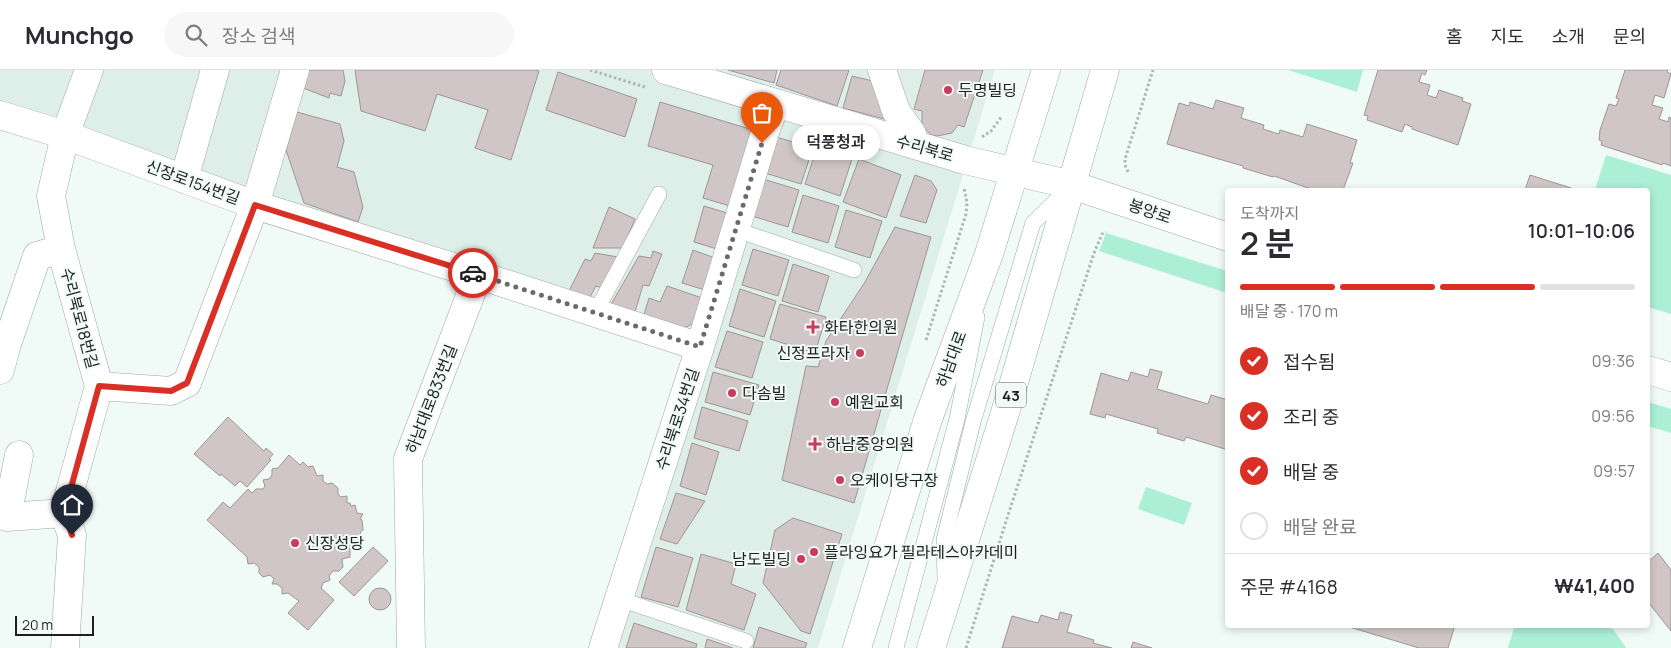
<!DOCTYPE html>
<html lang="ko">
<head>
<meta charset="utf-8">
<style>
  :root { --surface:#fff; --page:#f7f7f7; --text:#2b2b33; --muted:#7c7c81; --line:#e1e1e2; --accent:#d93025 }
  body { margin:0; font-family:Manrope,"Noto Sans KR",sans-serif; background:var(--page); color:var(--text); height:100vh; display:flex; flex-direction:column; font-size:19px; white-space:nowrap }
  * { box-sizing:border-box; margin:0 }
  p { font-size:16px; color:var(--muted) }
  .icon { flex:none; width:28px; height:28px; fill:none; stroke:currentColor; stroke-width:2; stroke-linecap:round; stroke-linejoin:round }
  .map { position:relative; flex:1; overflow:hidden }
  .side { position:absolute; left:1225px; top:118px; width:425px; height:440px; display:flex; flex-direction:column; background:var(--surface); border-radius:5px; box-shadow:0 2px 8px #0003 }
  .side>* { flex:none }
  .scale { position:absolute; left:15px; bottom:12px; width:79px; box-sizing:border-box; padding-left:5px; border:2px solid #1d201f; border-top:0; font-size:14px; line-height:18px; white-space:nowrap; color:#1d201f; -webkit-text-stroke:4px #f0faf6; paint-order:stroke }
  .pin { position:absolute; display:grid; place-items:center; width:42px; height:42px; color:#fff; margin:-51px -21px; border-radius:50% 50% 50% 0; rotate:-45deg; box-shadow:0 0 5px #0007 }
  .pin .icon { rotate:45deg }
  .courier { position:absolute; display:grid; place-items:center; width:50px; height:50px; margin:-25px; border:4px solid #d93025; border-radius:50%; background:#fff; color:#222; box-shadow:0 1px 6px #0007 }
  .bubble { position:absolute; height:35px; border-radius:18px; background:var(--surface); box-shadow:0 2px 8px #0003; font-size:16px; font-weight:600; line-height:35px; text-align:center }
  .summary em { font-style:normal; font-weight:600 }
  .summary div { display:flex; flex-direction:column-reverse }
  .summary { display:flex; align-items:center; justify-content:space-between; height:85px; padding:0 15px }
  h1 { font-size:32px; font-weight:600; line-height:38px }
  .bar { display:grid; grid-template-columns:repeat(4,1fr); gap:8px 5px; align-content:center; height:60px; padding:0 15px }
  .bar i { height:6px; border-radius:4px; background:var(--line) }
  .bar .selected { background:var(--accent) }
  .bar p { grid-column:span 4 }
  .line { display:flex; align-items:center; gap:12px; padding:0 15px; border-top:1px solid var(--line) }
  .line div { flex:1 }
  ol { padding:0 15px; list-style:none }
  li { display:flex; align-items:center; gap:15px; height:55px }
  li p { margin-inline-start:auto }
  li .icon { padding:5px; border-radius:50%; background:var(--accent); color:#fff; stroke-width:4 }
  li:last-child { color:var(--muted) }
  li i { width:28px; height:28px; border:2px solid var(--line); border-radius:50% }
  header { display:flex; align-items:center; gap:30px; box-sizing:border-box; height:70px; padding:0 25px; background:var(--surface); border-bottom:1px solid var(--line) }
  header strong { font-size:24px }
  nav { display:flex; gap:28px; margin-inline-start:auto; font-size:18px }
  .search { width:350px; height:45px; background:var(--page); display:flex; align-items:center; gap:12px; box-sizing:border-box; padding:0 18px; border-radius:28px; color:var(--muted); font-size:19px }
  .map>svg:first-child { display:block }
  .built { fill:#ddefe8 }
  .green { fill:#abefd7 }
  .building { fill:#d0c6c7; stroke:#9f9596 }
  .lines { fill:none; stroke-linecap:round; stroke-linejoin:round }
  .lane-casing { stroke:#9ea7a4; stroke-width:16 }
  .street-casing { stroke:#9ea7a4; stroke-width:29 }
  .secondary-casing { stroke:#9ea7a4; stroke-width:29 }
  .primary-casing { stroke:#9ea7a4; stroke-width:29 }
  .path { stroke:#afb7b4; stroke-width:3; stroke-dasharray:2.5 2.5; stroke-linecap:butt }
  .lane { stroke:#fff; stroke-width:15 }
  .street { stroke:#fff; stroke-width:28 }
  .secondary { stroke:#fff; stroke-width:28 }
  .primary { stroke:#fff; stroke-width:28 }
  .done { stroke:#676c6a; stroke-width:5; stroke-dasharray:0 9 }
  .route { stroke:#d93025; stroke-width:6 }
  .poi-dot { fill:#ca3b5d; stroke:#f0faf6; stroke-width:2 }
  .labels { text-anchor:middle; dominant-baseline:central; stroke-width:4; stroke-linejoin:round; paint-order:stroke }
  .shield { fill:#f0faf6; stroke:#5c6160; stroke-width:1 }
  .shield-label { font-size:15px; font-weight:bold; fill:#1d201f }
  .poi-label { font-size:16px; fill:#1d201f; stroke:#f0faf6; text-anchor:start }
  .street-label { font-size:16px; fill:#1d201f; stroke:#f0faf6 }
</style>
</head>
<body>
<header>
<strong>Munchgo</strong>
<div class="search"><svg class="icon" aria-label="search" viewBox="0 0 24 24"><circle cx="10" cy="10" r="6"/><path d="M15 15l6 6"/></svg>장소 검색</div>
<nav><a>홈</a><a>지도</a><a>소개</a><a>문의</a></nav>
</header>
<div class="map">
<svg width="1671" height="578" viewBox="0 0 1671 578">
  <rect width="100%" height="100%" fill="#f0faf6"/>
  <!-- built -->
  <path class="built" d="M0,0H995L818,578H613L706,274L0,47Z"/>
  <!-- green -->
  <path class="green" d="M1288,0H1363L1357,22Z
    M1606,85L1671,105V244L1648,237V120H1595Z
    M1106,163L1227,201V223L1099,181Z
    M1648,332L1671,339V363L1648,356Z
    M1146,417L1192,433L1184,455L1138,439Z
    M1515,555H1596L1613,559L1626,578H1508Z"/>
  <!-- building -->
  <path class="building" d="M308,0H343L345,11L341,26L330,23L329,28L303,18Z
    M355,0H534L539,1L511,90L475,78L488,40L437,24L425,61L361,41Z
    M728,0H777L774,13Z
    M781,0H849L837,36L776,15Z
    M925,0H983L964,57L958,55L952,63L937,66L931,65L922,55V41L914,39Z
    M1378,0H1427L1425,5L1422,3L1419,12L1430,15L1427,25L1436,28L1439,20L1463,28L1462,31L1471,34L1458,75L1412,59V57L1405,54L1402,62L1367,50L1368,46L1364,45Z
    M1625,0H1668L1667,2L1671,4L1664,28L1655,25L1652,35L1663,38L1659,49L1668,52L1669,47L1671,48V96L1663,93L1662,95L1601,75L1602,71L1599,70L1600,60L1609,34L1616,36L1619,29L1616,28Z
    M558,2L637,29L625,67L546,40Z
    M852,6L877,12L888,50L843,38Z
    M1216,30L1244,38L1241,48L1264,55L1263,59L1279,64L1280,60L1303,67L1307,54L1357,70L1350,93H1353L1343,120H1314L1274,106L1273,107L1243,98V96L1167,74L1179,33L1189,36L1190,32L1213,39Z
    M660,32L753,60L730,136L703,128L713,95L648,76Z
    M297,42L340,54L344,71L337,97L354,102L363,137L358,152L304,133L286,80Z
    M776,67L813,78L801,114L765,103Z
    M817,77L852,89L840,126L805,114Z
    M859,89L901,105L886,148L843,132Z
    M915,105L931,111L937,120L926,153L900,146Z
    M1530,105L1571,118L1570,120H1525Z
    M763,109L799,120L788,157L752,146Z
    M803,125L839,136L828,173L792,162Z
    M704,136L727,143L717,179L694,172Z
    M609,137L635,149L623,178H593Z
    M846,140L882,151L870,188L835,177Z
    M895,157L931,167L854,433L782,410L806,296L818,297L826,271L865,212Z
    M753,179L789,190L778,226L742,215Z
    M693,180L715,188L705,220L682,213Z
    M653,181L662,184L649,216L643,215L635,242L610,236L639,186L651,188Z
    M595,183L618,187L602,218L596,216L590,227L569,221L585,189L591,191Z
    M793,194L829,206L818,242L782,231Z
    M667,216L705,229L699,250L681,260L643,248L649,228L660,232Z
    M740,219L776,231L764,267L729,256Z
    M780,234L826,247L815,283L770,269Z
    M727,261L763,272L752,308L715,297Z
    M1150,299L1162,302L1157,319L1208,334L1211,325L1228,330V380L1186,367L1184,371L1157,363L1158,359L1106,344L1105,348L1090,344L1101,303L1128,311L1131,302L1148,307Z
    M713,302L759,315L750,345L705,332Z
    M702,337L748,351L739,381L694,368Z
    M228,347L264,381L266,378L273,384L269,389L271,390L247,417L240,411L235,416L221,404L220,406L194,384Z
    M692,373L719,382L706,425L680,416Z
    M289,385L300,395L303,392L308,397L313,396L317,406L323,405V411L327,414L332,413L338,418V424L341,427L347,426V433H350L351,436L355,435L357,443L363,444L360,449L362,450L363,460L360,463L363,468L359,470V475L350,478V487L342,489L343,497L339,501H333L329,506L330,510L323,513L321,518L334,530L308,560L288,543L299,531L288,523L282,524V518L277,514H272L274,509L270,505L263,507L259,503V497L254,493L248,494L247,487L207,450L223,432L230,438L248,419L252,423L256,419H263L265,416L263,410L269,409L272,405V399L278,398Z
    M676,423L705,431L677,474L660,469Z
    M793,448L842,464L810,564L801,561L763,513L775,460Z
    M373,477L388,491L354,526L339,512Z
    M656,477L693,488L678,537L641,527Z
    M1658,483L1671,500V561L1648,532V492Z
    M701,484L736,494L731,514L756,524L744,560L686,540Z
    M369 529a11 11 0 1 1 22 0a11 11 0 1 1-22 0Z
    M1060,542L1072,545L1067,562L1094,570L1093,573L1112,578H1002L1012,546L1038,553L1041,545L1058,550Z
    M634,553L697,574L696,578H626Z
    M1343,555H1455L1448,578H1419Z
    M759,557L807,573L805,578H753Z
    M707,569L733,578H705Z
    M1133,572L1152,578H1131Z"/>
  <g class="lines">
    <!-- lane casing -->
    <g class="lane-casing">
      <path id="lane" d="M737,160L854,200
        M595,243L659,124
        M945,509L944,470L973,352L1033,153L1066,121
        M619,529L746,571
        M896,578L957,349L977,247"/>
    </g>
    <!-- street casing -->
    <g class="street-casing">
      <path id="street" d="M89,0L65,65L51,126L61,179L99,316
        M666,0L965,90L1072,115
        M882,0L896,41L912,64L914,75
        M0,45L65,65L255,135L488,208L700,277
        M184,109L215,0
        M0,300L7,274L37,186L61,179
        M19,385L7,447L64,443
        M65,578L72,465L64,443L99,316L171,321L187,313L255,135L295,0
        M411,578L408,389L478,205
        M603,578L700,277L767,56L776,34"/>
    </g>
    <!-- secondary casing -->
    <g class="secondary-casing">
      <path id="secondary" d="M1072,115L1228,167
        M1648,300L1671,307"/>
    </g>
    <!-- primary casing -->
    <g class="primary-casing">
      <path id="primary" d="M857,578L928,349L989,184L1046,0
        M931,578L1005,343L1105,0"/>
    </g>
    <!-- path -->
    <path class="path" d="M590,0L645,17
      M982,67L991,61L1002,46
      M1128,102L1125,95V89L1153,0
      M926,270L966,144L967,133L964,118
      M966,578L1009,442L1094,183L1102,164L1106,162"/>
    <!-- lane -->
    <use href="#lane" class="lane"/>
    <!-- street -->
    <use href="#street" class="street"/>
    <!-- secondary -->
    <use href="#secondary" class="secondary"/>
    <!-- primary -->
    <use href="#primary" class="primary"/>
  </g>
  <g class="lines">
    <!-- done -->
    <path class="done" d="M473,203L700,277L762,73"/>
    <!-- route -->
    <path class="route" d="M72,465L64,443L99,316L171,321L187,313L255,135L473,203"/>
  </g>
  <!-- markers -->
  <g class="poi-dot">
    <circle cx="948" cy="20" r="5"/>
    <path d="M810.5 249.5h5v5h5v5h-5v5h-5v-5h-5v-5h5z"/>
    <circle cx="860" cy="283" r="5"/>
    <circle cx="732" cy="323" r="5"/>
    <circle cx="835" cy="332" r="5"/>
    <path d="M812.5 366.5h5v5h5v5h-5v5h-5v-5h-5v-5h5z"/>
    <circle cx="840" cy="410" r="5"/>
    <circle cx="295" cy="473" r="5"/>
    <circle cx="814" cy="482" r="5"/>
    <circle cx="801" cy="489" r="5"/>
  </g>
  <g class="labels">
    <!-- shield labels -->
    <rect class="shield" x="996" y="312.5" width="30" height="25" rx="4"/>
    <g class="shield-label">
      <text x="1011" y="325">43</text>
    </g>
    <!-- poi labels -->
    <g class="poi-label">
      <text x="958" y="20">두명빌딩</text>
      <text x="824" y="257">화타한의원</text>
      <text x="850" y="283" text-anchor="end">신정프라자</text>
      <text x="742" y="323">다솜빌</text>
      <text x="845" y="332">예원교회</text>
      <text x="826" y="374">하남중앙의원</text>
      <text x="850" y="410">오케이당구장</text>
      <text x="305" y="473">신장성당</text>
      <text x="824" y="482">플라잉요가 필라테스아카데미</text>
      <text x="791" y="489" text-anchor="end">남도빌딩</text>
    </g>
    <!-- street labels -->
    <g class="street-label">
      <text transform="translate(925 78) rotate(16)">수리북로</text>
      <text transform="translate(193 112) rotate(20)">신장로154번길</text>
      <text transform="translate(1150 141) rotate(19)">봉양로</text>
      <text transform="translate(80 248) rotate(75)">수리북로18번길</text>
      <text transform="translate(951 289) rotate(-70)">하남대로</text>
      <text transform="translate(431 329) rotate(-69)">하남대로833번길</text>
      <text transform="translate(677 349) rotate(-72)">수리북로34번길</text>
    </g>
  </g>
</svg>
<div class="scale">20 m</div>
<div class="pin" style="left:762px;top:73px;background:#ea580c"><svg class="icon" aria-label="bag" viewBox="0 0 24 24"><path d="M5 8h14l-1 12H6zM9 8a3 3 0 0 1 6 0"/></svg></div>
<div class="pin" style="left:72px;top:465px;background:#1f2937"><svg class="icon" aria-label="home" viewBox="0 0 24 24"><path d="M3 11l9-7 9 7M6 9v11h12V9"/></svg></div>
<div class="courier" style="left:473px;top:203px"><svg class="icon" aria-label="car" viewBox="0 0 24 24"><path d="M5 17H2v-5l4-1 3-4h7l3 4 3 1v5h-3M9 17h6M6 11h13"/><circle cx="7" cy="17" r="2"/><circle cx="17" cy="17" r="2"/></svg></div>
<div class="bubble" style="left:792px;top:55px;width:88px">덕풍청과</div>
<section class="side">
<div class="summary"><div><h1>2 분</h1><p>도착까지</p></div><em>10:01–10:06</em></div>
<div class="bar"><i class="selected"></i><i class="selected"></i><i class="selected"></i><i></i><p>배달 중 · 170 m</p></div>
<ol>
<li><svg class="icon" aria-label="check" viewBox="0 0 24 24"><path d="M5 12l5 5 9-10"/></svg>접수됨<p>09:36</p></li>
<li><svg class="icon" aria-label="check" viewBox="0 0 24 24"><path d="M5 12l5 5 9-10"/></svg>조리 중<p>09:56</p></li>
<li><svg class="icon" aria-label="check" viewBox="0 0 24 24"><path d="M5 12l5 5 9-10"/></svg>배달 중<p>09:57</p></li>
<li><i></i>배달 완료</li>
</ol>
<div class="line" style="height:65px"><div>주문 #4168</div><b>₩41,400</b></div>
</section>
</div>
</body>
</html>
